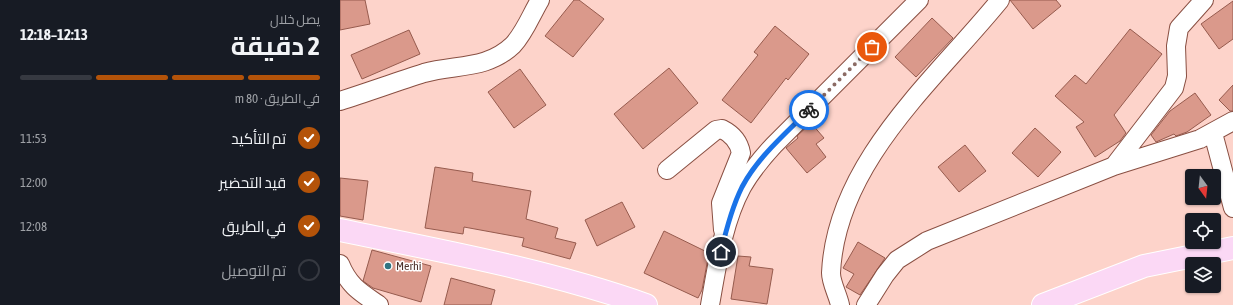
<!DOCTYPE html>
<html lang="ar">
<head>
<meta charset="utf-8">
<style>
  :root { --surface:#171b24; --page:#20242c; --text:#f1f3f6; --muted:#9ea1a6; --line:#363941; --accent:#b45309 }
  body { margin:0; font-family:"Asap Condensed",Cairo,sans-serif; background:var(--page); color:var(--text); direction:rtl; height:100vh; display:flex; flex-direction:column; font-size:15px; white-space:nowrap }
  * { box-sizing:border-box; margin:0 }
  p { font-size:13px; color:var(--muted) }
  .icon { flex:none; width:22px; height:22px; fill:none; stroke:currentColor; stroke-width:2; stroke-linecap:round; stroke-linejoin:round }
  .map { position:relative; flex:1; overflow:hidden; direction:ltr }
  .drawer { display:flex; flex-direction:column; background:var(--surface); width:340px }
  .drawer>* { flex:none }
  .needle { width:26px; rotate:165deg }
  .fabs { position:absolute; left:845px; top:169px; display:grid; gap:8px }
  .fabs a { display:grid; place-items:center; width:36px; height:36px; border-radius:4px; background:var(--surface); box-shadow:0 1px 3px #0004; font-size:20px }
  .pin { position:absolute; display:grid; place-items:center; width:34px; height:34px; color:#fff; margin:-17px; border:2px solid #fff; border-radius:50%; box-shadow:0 1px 4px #0007 }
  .courier { position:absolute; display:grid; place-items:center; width:40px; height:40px; margin:-20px; border:3px solid #1a73e8; border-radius:50%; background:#fff; color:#222; box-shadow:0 1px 5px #0007 }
  .summary em { font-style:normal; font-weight:700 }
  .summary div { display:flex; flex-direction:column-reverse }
  .summary { display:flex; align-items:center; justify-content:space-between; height:68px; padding:0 20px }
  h1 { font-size:26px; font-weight:700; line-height:30px }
  .bar { display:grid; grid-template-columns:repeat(4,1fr); gap:6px 4px; align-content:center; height:48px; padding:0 20px }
  .bar i { height:5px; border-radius:3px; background:var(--line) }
  .bar .on { background:var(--accent) }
  .bar p { grid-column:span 4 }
  ol { padding:0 20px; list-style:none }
  li { display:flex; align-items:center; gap:12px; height:44px }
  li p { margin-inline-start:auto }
  li .icon { padding:4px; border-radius:50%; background:var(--accent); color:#fff; stroke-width:4 }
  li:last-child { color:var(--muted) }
  li i { width:22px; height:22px; border:2px solid var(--line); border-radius:50% }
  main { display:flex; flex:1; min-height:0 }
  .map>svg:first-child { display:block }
  .building { fill:#da998b; stroke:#965b4e }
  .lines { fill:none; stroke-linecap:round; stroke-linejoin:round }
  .minor-casing { stroke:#894f42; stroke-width:20 }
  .major-casing { stroke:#fff; stroke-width:24 }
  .minor { stroke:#fff; stroke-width:18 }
  .major { stroke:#fbd8f5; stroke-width:22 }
  .done { stroke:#8b6b64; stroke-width:4; stroke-dasharray:0 7.2 }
  .route { stroke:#1a73e8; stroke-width:5 }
  .poi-dot { fill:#2f7482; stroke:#fff; stroke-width:1.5 }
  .labels { text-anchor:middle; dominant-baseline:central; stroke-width:3; stroke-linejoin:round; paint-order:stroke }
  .poi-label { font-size:12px; fill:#4e332d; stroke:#fff; text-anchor:start }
</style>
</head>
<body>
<main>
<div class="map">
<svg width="893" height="305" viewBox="0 0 893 305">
  <rect width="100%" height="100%" fill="#fdd3ca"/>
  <!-- building -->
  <path class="building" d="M0,0H25L30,24L0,30Z
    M234,0H239L264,19L233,57L205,36Z
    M670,0H716L721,6L693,29Z
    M893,1V39L879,49L861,24Z
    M592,18L613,38L576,77L555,57Z
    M435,26L469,54L448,80L446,78L411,123L382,100L418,55L414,52Z
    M790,29L822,54L774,115L786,133L780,141L755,157L736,127L744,122L715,96L735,75L746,84Z
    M69,30L80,54L22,79L11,55Z
    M329,68L358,103L303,149L274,114Z
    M180,69L206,105L174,128L148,92Z
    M893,85V111H890L879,100Z
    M855,93L871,115L847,132L836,136L834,134L816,142L811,135L830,111Z
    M471,123L484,138L476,144L486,157L467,173L446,148L458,138L457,136Z
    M695,128L721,152L698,177L672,153Z
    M625,145L646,171L619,192L598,167Z
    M95,167L133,173L132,181L191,191L186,219L218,228L215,238L236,243L230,259L182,246L184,238L124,227L123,234L85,228Z
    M0,178L28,181L23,220L0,216Z
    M282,202L295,227L257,246L245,220Z
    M324,231L369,253L362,290L358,298L304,273Z
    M518,242L545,258L520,295L506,287L514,274L503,268Z
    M32,250L91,266L81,302L33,288L23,281Z
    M398,256L411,257L409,266L433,269L427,304L391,299Z
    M111,278L155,290L151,305H104Z"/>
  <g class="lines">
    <!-- minor casing -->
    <g class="minor-casing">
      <path id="minor" d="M0,101C28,92 56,82 84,73C116,64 147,70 173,45C185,32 191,15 200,0
        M873,133L893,208
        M774,166L834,88L837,76L836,46L839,28L864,0
        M327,170L376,130L382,129C392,134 399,142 401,153L381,203L383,230
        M0,264C9,286 20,292 39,305
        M370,305C377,266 383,222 402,187C411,171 422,158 434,145L579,0
        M500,305C498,295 491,283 491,273C496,162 595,80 660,0
        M526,305L545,275L557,260L587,241L774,166L860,139L893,121"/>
    </g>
    <!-- major casing -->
    <g class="major-casing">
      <path id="major" d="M0,230C102,251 207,270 306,305
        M703,305L804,266L893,248"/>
    </g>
    <!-- minor -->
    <use href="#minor" class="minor"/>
    <!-- major -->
    <use href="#major" class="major"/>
  </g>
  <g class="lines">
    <!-- done -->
    <path class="done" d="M469,110L532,47"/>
    <!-- route -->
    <path class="route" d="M381,252C386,230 392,207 402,187C418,157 445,134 469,110"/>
  </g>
  <!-- markers -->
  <circle class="poi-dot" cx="48" cy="266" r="4"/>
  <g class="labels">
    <!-- poi labels -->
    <g class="poi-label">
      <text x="56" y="266">Merhi</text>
    </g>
  </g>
</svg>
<div class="fabs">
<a><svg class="needle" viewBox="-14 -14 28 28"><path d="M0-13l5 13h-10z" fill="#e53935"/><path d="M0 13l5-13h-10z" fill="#9ea1a6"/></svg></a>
<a><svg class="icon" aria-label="locate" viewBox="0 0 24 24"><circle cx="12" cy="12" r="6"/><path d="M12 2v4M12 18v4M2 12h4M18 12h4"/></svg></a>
<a><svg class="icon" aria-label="layers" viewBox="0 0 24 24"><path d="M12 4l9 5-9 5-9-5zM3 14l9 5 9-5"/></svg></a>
</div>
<div class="pin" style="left:532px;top:47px;background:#ea580c"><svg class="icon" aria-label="bag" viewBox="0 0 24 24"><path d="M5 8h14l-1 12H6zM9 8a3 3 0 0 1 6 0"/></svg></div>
<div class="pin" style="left:381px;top:252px;background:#1f2937"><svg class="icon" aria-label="home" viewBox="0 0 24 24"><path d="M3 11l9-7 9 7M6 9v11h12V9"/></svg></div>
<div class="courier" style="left:469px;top:110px"><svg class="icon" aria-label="bike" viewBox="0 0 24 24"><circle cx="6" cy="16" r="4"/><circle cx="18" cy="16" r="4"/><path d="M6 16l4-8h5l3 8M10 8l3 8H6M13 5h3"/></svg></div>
</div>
<section class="drawer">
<div class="summary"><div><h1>2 دقيقة</h1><p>يصل خلال</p></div><em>12:13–12:18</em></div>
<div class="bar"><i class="on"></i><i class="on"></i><i class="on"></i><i></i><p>في الطريق · 80 m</p></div>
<ol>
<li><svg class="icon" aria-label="check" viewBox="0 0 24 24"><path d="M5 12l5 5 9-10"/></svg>تم التأكيد<p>11:53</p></li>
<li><svg class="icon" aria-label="check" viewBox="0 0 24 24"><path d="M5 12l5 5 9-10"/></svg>قيد التحضير<p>12:00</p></li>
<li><svg class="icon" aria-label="check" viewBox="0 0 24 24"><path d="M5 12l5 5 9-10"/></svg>في الطريق<p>12:08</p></li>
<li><i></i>تم التوصيل</li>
</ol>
</section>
</main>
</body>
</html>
